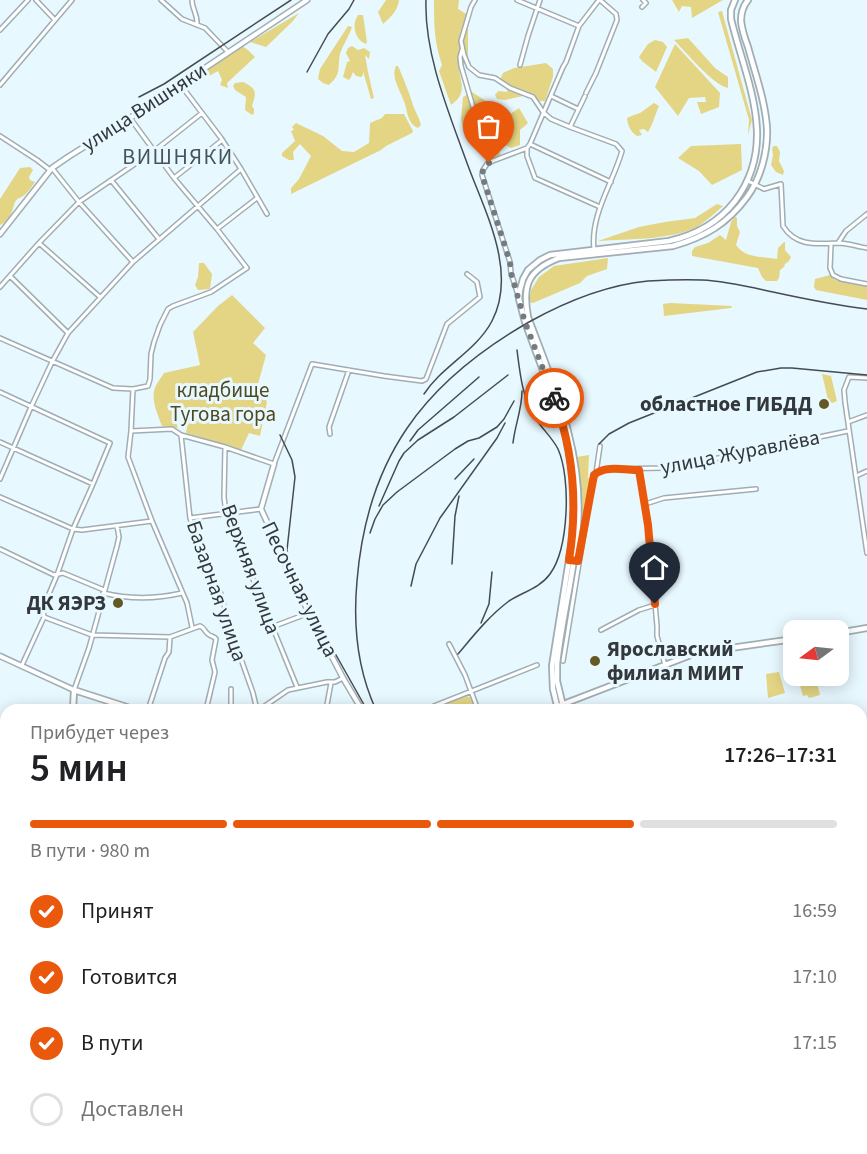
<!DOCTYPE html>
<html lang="ru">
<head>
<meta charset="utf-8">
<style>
  :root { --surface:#fff; --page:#f2f2f2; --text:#202124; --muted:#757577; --line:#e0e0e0; --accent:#ea580c }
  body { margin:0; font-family:"Source Sans 3",sans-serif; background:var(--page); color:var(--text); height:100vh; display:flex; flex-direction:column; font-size:22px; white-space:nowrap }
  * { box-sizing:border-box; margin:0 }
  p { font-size:20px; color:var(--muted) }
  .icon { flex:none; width:33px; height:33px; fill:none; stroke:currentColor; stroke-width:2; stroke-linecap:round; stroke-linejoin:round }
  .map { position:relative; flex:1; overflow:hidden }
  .details { position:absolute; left:0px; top:704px; width:867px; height:452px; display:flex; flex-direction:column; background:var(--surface); border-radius:18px 18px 0 0; box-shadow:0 3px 15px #0003 }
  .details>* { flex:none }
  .needle { width:39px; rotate:255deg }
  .fabs { position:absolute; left:783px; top:620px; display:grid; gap:12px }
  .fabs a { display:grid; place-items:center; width:66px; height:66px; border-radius:12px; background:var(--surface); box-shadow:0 3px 15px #0003; font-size:30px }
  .pin { position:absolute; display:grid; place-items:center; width:51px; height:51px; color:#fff; margin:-62px -26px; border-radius:50% 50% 50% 0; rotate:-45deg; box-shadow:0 0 6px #0007 }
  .pin .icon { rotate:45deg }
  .courier { position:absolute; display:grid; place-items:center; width:60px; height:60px; margin:-30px; border:4px solid #ea580c; border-radius:50%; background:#fff; color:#222; box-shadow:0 2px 8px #0007 }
  .overview em { font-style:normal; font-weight:600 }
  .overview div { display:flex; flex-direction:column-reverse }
  .overview { display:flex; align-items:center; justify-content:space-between; height:102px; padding:0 30px }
  h1 { font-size:39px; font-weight:600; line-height:45px }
  .bar { display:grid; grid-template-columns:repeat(4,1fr); gap:9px 6px; align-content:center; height:72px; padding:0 30px }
  .bar i { height:8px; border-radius:4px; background:var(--line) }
  .bar .selected { background:var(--accent) }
  .bar p { grid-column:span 4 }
  ol { padding:0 30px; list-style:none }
  li { display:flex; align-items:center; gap:18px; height:66px }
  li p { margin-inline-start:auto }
  li .icon { padding:6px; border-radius:50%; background:var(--accent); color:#fff; stroke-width:4 }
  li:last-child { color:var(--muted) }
  li i { width:33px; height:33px; border:3px solid var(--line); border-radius:50% }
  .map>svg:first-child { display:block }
  .green { fill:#e3d584 }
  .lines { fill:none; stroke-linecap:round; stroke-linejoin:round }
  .minor-casing { stroke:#a0aeb4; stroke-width:6 }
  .tertiary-casing { stroke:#a0aeb4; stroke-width:7 }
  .secondary-casing { stroke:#a0aeb4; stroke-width:8 }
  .primary-casing { stroke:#619bb5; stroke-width:8 }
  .minor { stroke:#fff; stroke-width:3 }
  .tertiary { stroke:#fff; stroke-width:4 }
  .secondary { stroke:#fff; stroke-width:4.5 }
  .primary { stroke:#afe3fa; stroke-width:5 }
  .rail { stroke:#454c4f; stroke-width:1.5 }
  .done { stroke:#727b80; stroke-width:6; stroke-dasharray:0 10.8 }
  .route { stroke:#ea580c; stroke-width:8 }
  .poi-dot { fill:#625925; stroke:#e8f8ff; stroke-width:2 }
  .labels { text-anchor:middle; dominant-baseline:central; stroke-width:6; stroke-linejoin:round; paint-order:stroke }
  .street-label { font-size:21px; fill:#32383b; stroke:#e8f8ff }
  .park-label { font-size:21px; fill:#4f4821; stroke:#e8f8ff }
  .poi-label { font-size:21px; font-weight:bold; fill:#32383b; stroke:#e8f8ff; text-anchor:end }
  .neighbourhood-label { font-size:22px; letter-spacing:1.5px; fill:#465359; stroke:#e8f8ff }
</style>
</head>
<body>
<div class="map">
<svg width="867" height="1154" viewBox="0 0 867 1154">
  <rect width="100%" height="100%" fill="#e8f8ff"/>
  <!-- green -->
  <path class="green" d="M386,0H399C398,10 391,17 383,24L378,12Z
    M434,0H459L458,9L468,15V60L459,70C462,86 466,94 451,105L439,71L442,65C434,42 434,24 434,0Z
    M672,0H723L692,18L691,7L682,6L679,12Z
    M722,11L752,120L748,135L749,120L718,12Z
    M299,13L293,21L266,47L250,42Z
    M358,15H363L367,42L366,44C355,40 351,25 358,15Z
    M348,26L352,27C349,36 342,47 340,54C337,70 342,73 329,85L323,83L318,79L320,69Z
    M688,38L715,68L728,77V88C713,85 686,52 674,40Z
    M655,40L663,42L667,47L656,72L642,61L639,57L648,44Z
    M675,44L720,93L719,107L701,114L697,102H706L705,97L689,98L678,116L655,87Z
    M242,46L248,50L255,57L227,83L228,88L220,85L222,80L218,71L202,80L199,75Z
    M352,46L358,50L364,48L370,52L369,59L365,55L368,72L374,98L371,99L363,71V75L361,77L356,76L353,72L351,77L349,80L343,77L347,62L350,61L346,53L348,48Z
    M546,63L553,69V77L545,101H538L532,94L505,100L497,99L495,95L498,91L507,92L509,84L500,80L503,73L514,68Z
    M396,66H398C403,77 408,90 412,102C414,110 419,116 421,125L418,128C406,123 408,109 403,99C399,88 391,77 396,66Z
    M243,82C258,89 256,93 252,106L254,109V113L252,115L245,110L246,97L235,90L233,86L235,83Z
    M472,92L492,105L498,104L488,112L485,122L497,123L519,108L528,123L520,130V145L511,148L503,144L499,147L500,155L494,157L489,153L487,146L481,145L480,152H478L475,142L464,134L461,119L463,97Z
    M654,103L659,106C655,115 653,124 648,132L644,129L639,130L642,135L637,136C630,131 628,126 627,118L634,115L640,113Z
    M385,114H404L413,131L412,133L386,146L381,150L291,194V188L299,179L311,156L300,144L293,152L294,160H289L282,156V153L295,141L291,131L294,130L292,127L296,123L323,136L342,151L354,152L369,143L370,123L382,118Z
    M741,144L742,170L712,185L699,171L678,158L691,146Z
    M774,146H777L780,152L779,161L784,171L783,175L776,172L771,165L773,155L772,148Z
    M30,167L33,170L29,177L30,180L35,182C32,186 28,193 23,196C19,199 18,197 15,202C12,211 11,220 0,225V199L20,168Z
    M717,204L723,206C715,213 706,221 697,227C671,240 628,239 598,241L639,227L665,222L695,218Z
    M735,217L737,218V226L740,232L736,245C746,259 762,256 777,259L778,248L784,242H785V250L791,257L789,261L785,264L784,267L780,270L779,278L777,281H766L762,277L758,268L692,256V251L695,247L708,243L720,235L726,240L731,222Z
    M608,258L607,269L587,276L580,283L533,303L529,302L531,290L539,277L554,266Z
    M199,263H204L212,274L210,289L198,290L195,285L198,277Z
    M830,275L835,280L867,286V300L816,290L814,287L815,279Z
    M232,295L265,328L253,343L266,355L258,384L267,402L260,436L249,433L241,450L186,433L188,420L184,406L176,404L171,408L178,428L162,426C158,415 152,403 154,391C155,385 161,378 164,373L200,365L193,332L218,306Z
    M670,303L732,306L731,308L664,316L663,304Z
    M822,374L831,376L837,401L832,403L828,400Z
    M589,455L588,477L591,482L578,555L576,556L582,506L580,481L577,457Z
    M779,672L785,693L768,698L766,674Z
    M797,675H815L820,695L809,698L807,695L803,696Z
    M467,694L468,697H470L475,709H450L447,702Z"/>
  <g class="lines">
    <!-- minor casing -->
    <g class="minor-casing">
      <path id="minor" d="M36,0L54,19
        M161,0L182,19L205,28L228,52
        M192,0C192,9 198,15 197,25
        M475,0L471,7L461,41L464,55L469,67L479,75L495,78L510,88L533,97L543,112L551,119L570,127L616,144L622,151C613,183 590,215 594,249
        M517,0L579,26
        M642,7L646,3L643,0
        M0,30L28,0
        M462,50L460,57L461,66L489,161L483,170L482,175L510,262L511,273L518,295
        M520,65L528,36L540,0
        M180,84L221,138L241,169L267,214
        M0,85L72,0
        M586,93L596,73L617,20L616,14L600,0
        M551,96L578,109
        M570,127L585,96
        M0,136L37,160L50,170
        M530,144L611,182
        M527,148V156L535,178L600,207
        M490,162L527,148L530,144L563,67L566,62L579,26L599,0
        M52,168L79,202L133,262
        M174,178L221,141
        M111,180L159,239
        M748,181L764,189L781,184L783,226C796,247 817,244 839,243C848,243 858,247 867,248
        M217,229L257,198
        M39,243L100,297
        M838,243L846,231L867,214
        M831,245L830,268L833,275L841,279L867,284
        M10,276L68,333
        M0,287L39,243L79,202L154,151L202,113
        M0,338L113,388L133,389L148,386L150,379L151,354L154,342L160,325L168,309L173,306L211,292L247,268L217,229L174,178L130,118
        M867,378L849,377L844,390L845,402L867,553
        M133,389L131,431L128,457L152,521L187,603L192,627
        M0,392L110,443L93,484L73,529L57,575L43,608L44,617L22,665
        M848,422L867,415
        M131,431L172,429L181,435L225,447L274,464L312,364L384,376L422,381L426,379L447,324L480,297L477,282L467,274
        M330,434L329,427L349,370
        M181,435L190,518L196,537L220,591L234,639L253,693L257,710
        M0,442L93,484
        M225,447L224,497L226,513L297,687
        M639,470L648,525L657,626V636L665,665
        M596,473L605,469L664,468L704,461L848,431
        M856,476L867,471
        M0,479L31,407L52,362L68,333L133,262L241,169
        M0,497L73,529L82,530L152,521
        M645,504L664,498L756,489
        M190,518L261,509
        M0,549L54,575L63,573L104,590
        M103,593C128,599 156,599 182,593
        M44,617L92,635L170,637L200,626C205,628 204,631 208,634C211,637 214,636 216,639L212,660L215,672L206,710
        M272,627L309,613
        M601,630L639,610L655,605
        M449,644L465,675L478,710
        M563,661L592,484L596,473L600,446
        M74,690L89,648L117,546L119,537L117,526
        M148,710L165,658L169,652L170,637
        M229,710L231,705V689
        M259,710L288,690L327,682H335L343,678
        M326,710L331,683
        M424,710L537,665
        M0,864L6,862
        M0,1039L6,1049
        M0,1063L6,1060
        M65,1149L68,1154
        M213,1149L217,1154
        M259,1149L262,1154
        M341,1149L342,1154
        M412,1149L413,1154
        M447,1149L448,1154
        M521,1149L525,1154
        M612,1149L615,1154
        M787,1149L788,1152L792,1154
        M161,1154L170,1149
        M293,1154L302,1149
        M494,1154L500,1149
        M574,1154L581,1149"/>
    </g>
    <!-- tertiary casing -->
    <g class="tertiary-casing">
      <path id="tertiary" d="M0,234L52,168L68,157L130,118L307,0
        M274,464L261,509L279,548L290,576L343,678L362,710
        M0,656L74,690
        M0,832L6,845"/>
    </g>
    <!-- secondary casing -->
    <g class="secondary-casing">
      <path id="secondary" d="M838,633L867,628
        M73,710L74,690L136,710
        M548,710L696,653L794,639
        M558,710L553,689L552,666L572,541L575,495L569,449L564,427L525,322L519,299L520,290L523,279L528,270L540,260L550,255L669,241C696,235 718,223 735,201C779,143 746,81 731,19V10L735,0
        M564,710L557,681V664C562,617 575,571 578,524C583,450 553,384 528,317C522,285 528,270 559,258L673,246C705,237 727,224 747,197C761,178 768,151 767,128C765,100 755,73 748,47C745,39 742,30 741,21C741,13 743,6 748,0
        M152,1149L154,1154"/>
    </g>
    <!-- primary casing -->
    <g class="primary-casing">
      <path id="primary" d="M0,762H6
        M0,768H6
        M861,955L867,958
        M861,962L867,965"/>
    </g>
    <!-- minor -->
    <use href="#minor" class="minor"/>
    <!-- tertiary -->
    <use href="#tertiary" class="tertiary"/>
    <!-- secondary -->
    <use href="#secondary" class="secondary"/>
    <!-- primary -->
    <use href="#primary" class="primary"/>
    <!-- rail -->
    <path class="rail" d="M307,72L328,34L349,9L354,0
      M139,97L164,84L291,0
      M424,394C428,388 433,382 438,377C456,359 480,344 492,321C518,271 484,210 467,163C449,113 424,54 426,0
      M280,435L292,460L295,477L287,550L290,567L305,600L367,710
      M410,441L418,430L479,377
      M513,443C515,425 522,409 522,391
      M599,444L609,434L629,423L757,372L781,368H792L867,375
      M455,479L474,459
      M379,506L399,461L404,453L418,440L454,417L508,375
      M370,533L375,519L383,505L397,492L455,449L468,441L479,438L497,427L504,419L514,401
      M452,564L455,516L459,496
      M411,586L416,564L440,518L497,438L505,423
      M481,623L489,604L492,572
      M458,654C474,635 489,616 509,601C523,592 540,588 550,574C569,548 571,478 558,449C552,437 541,428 534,416C522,396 520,373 517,350
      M376,710C357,669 353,625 357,581C367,458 423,383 529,322C565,302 606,285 648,281C665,280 684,279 702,280C726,281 750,287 773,292C805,299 835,305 867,309
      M677,1149L682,1154
      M695,1149L700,1154
      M718,1149L722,1154
      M730,1149L734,1154"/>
  </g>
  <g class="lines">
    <!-- done -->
    <path class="done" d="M489,163L483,170L482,175L510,262L511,273L525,322L554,398"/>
    <!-- route -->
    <path class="route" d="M554,398C574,452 578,504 569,560L578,561L594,475C605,465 625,470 639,470L648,525L655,604"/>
  </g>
  <!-- markers -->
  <g class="poi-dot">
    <circle cx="824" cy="404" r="6"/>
    <circle cx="118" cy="603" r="6"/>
    <circle cx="595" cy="661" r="6"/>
  </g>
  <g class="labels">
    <!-- street labels -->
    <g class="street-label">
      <text transform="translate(144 107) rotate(-33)">улица Вишняки</text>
      <text transform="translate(740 452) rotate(-11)">улица Журавлёва</text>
      <text transform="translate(251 569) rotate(70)">Верхняя улица</text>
      <text transform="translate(300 589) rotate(64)">Песочная улица</text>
      <text transform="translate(217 591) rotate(71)">Базарная улица</text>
    </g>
    <!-- park labels -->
    <g class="park-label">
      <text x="223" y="390">кладбище<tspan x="223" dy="24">Тугова гора</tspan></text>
    </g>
    <!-- poi labels -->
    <g class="poi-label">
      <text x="812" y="404">областное ГИБДД</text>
      <text x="106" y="603">ДК ЯЭРЗ</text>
      <text x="607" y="649" text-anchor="start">Ярославский<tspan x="607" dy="24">филиал МИИТ</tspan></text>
    </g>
    <!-- neighbourhood labels -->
    <g class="neighbourhood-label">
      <text x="178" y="157">ВИШНЯКИ</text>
    </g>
  </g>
</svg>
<div class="fabs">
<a><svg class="needle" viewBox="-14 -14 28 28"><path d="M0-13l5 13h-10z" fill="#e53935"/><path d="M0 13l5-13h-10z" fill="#757577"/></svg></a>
</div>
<div class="pin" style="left:489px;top:163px;background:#ea580c"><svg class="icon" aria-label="bag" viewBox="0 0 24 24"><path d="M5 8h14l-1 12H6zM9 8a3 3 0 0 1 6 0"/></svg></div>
<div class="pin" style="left:655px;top:604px;background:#1f2937"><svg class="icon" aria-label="home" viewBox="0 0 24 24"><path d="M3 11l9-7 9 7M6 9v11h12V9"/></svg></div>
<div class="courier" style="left:554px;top:398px"><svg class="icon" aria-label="bike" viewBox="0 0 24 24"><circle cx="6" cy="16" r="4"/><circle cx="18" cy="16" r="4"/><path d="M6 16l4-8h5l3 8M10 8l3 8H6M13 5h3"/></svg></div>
<section class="details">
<div class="overview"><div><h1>5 мин</h1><p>Прибудет через</p></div><em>17:26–17:31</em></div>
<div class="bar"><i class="selected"></i><i class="selected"></i><i class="selected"></i><i></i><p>В пути · 980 m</p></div>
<ol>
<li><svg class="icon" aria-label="check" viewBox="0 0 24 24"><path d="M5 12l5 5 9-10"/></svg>Принят<p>16:59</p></li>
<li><svg class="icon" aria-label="check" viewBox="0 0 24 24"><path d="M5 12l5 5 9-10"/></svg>Готовится<p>17:10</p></li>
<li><svg class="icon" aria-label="check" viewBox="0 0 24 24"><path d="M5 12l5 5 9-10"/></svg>В пути<p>17:15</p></li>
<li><i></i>Доставлен</li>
</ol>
</section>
</div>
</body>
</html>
